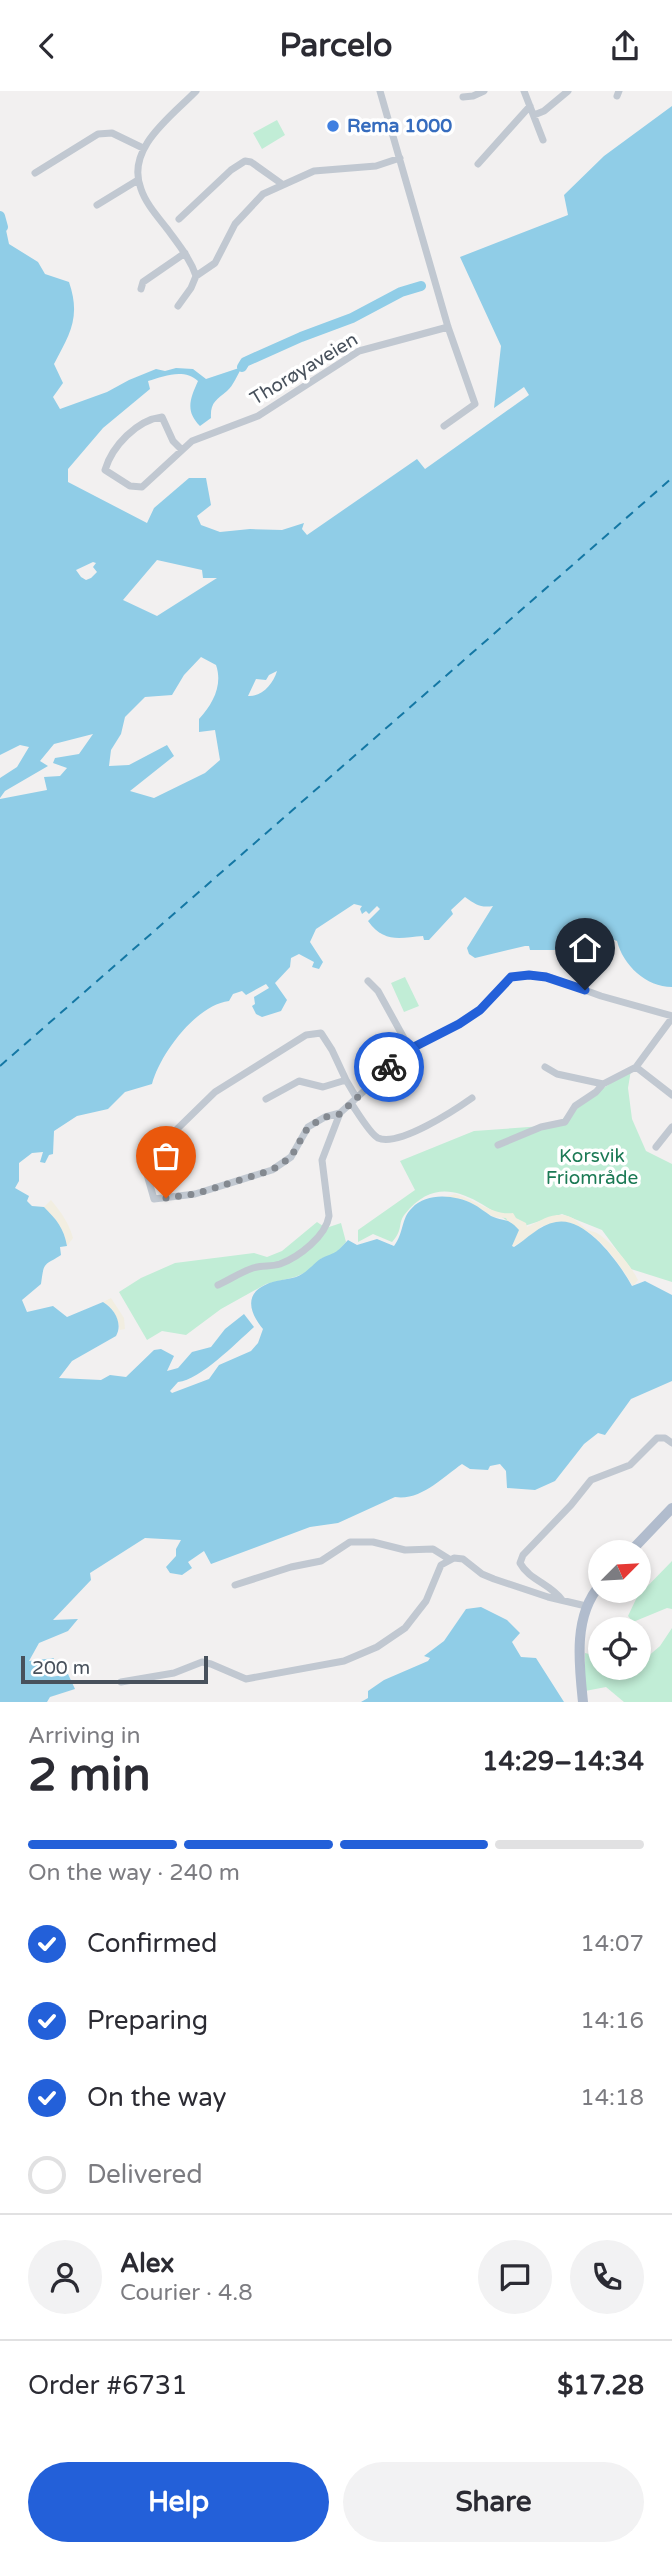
<!DOCTYPE html>
<html lang="en">
<head>
<meta charset="utf-8">
<style>
  :root { --surface:#fff; --page:#f2f2f3; --text:#2b2b33; --muted:#7c7c81; --line:#e1e1e2; --accent:#2360d9 }
  body { margin:0; font-family:"Varela Round",sans-serif; background:var(--page); color:var(--text); height:100vh; display:flex; flex-direction:column; font-size:26px; white-space:nowrap }
  * { box-sizing:border-box; margin:0 }
  p { font-size:23px; color:var(--muted) }
  .icon { flex:none; width:38px; height:38px; fill:none; stroke:currentColor; stroke-width:2; stroke-linecap:round; stroke-linejoin:round }
  .map { position:relative; height:1611px; overflow:hidden }
  .sheet { display:flex; flex-direction:column; background:var(--surface); flex:1 }
  .sheet>* { flex:none }
  .needle { width:46px; rotate:66deg }
  .tools { position:absolute; left:588px; top:1449px; display:grid; gap:14px }
  .tools a { display:grid; place-items:center; width:63px; height:63px; border-radius:50%; background:var(--surface); box-shadow:0 4px 10px #0003; font-size:35px }
  .scale { position:absolute; left:21px; bottom:18px; width:187px; box-sizing:border-box; padding-left:7px; border:4px solid #48515c; border-top:0; font-size:19px; line-height:24px; white-space:nowrap; color:#48515c; -webkit-text-stroke:5px #fff; paint-order:stroke }
  .pin { position:absolute; display:grid; place-items:center; width:60px; height:60px; color:#fff; margin:-72px -30px; border-radius:50% 50% 50% 0; rotate:-45deg; box-shadow:0 0 7px #0007 }
  .pin .icon { rotate:45deg }
  .courier { position:absolute; display:grid; place-items:center; width:70px; height:70px; margin:-35px; border:5px solid #2360d9; border-radius:50%; background:#fff; color:#222; box-shadow:0 2px 9px #0007 }
  .overview em { font-style:normal; font-weight:800 }
  .overview div { display:flex; flex-direction:column-reverse }
  .overview { display:flex; align-items:center; justify-content:space-between; height:119px; padding:0 28px }
  h1 { font-size:46px; font-weight:800; line-height:52px }
  .bar { display:grid; grid-template-columns:repeat(4,1fr); gap:10px 7px; align-content:center; height:84px; padding:0 28px }
  .bar i { height:9px; border-radius:5px; background:var(--line) }
  .bar .on { background:var(--accent) }
  .bar p { grid-column:span 4 }
  .line { display:flex; align-items:center; gap:18px; padding:0 28px; border-top:2px solid var(--line) }
  .line div { flex:1 }
  .round { display:grid; place-items:center; flex:none; width:74px; height:74px; border-radius:37px; background:var(--page) }
  ol { padding:0 28px; list-style:none }
  li { display:flex; align-items:center; gap:21px; height:77px }
  li p { margin-inline-start:auto }
  li .icon { padding:7px; border-radius:50%; background:var(--accent); color:#fff; stroke-width:4 }
  li:last-child { color:var(--muted) }
  li i { width:38px; height:38px; border:4px solid var(--line); border-radius:50% }
  .action { display:flex; gap:14px; margin-top:auto; padding:14px 28px }
  .action a { flex:1; height:80px; border-radius:42px; background:var(--accent); color:#fff; font-size:28px; font-weight:800; line-height:80px; text-align:center }
  .action a+a { background:var(--page); color:var(--text) }
  header { display:flex; justify-content:space-between; align-items:center; height:91px; padding:0 28px; background:var(--surface); font-size:32px; font-weight:800 }
  .map>svg:first-child { display:block }
  .green { fill:#c1edd6 }
  .sand { fill:#f2eee1 }
  .water { fill:#90cde7; fill-rule:evenodd }
  .lines { fill:none; stroke-linecap:round; stroke-linejoin:round }
  .river { stroke:#90cde7; stroke-width:10 }
  .ferry { stroke:#1477a4; stroke-width:2; stroke-dasharray:9 7; stroke-linecap:butt }
  .minor { stroke:#c1c8d1; stroke-width:7 }
  .major { stroke:#b1bccd; stroke-width:10 }
  .done { stroke:#848990; stroke-width:7; stroke-dasharray:0 12.6 }
  .route { stroke:#2360d9; stroke-width:9 }
  .shop-dot { fill:#3f7fe0; stroke:#fff; stroke-width:2.5 }
  .labels { text-anchor:middle; dominant-baseline:central; stroke-width:7; stroke-linejoin:round; paint-order:stroke }
  .shop-label { font-size:19px; font-weight:bold; fill:#366cbe; stroke:#fff; text-anchor:start }
  .street-label { font-size:19px; fill:#48515c; stroke:#fff }
  .park-label { font-size:19px; fill:#1c7a55; stroke:#fff }
</style>
</head>
<body>
<header><svg class="icon" aria-label="back" viewBox="0 0 24 24"><path d="M15 5l-7 7 7 7"/></svg>Parcelo<svg class="icon" aria-label="share" viewBox="0 0 24 24"><path d="M12 15V3M7 8l5-5 5 5M5 13v7h14v-7"/></svg></header>
<div class="map">
<svg width="672" height="1611" viewBox="0 0 672 1611">
  <rect width="100%" height="100%" fill="#f2f0f0"/>
  <!-- green -->
  <path class="green" d="M277,29L285,44L262,58L253,42Z
    M405,886L419,915L404,921L391,892Z
    M631,979L628,997L632,1028L646,1060L672,1073V1191L631,1178L602,1139L562,1123L518,1137C480,1112 442,1077 405,1123C397,1133 404,1138 392,1151L373,1143L358,1151V1139L415,1099L400,1070L474,1040L557,1034L573,1017Z
    M317,1131L326,1137L341,1132L346,1151L337,1161L330,1166L322,1167L309,1180L295,1186L266,1193L221,1218L186,1244L162,1240L147,1249L119,1201L141,1187L175,1172L254,1162L267,1166L282,1160Z
    M672,1470V1518L667,1517L633,1531L628,1525L637,1506Z
    M672,1537V1611H624L606,1596L585,1600V1562L593,1564L600,1570V1577H608L621,1587L632,1585L636,1577H639V1573L660,1555Z"/>
  <!-- sand -->
  <path class="sand" d="M455,1103C474,1108 494,1125 513,1122L516,1127L526,1132L527,1136C537,1132 545,1125 557,1124C572,1123 575,1129 585,1137C590,1141 595,1140 600,1144C613,1153 632,1176 638,1189L633,1195C621,1176 599,1141 575,1135C565,1133 552,1135 542,1135L533,1144L512,1156L515,1145L506,1127L494,1126L465,1109L444,1106Z
    M51,1109C61,1121 69,1132 73,1147L67,1155C64,1137 56,1128 44,1116Z
    M111,1207L124,1227L125,1238L120,1239C118,1228 114,1216 103,1211Z"/>
  <!-- water -->
  <path class="water" d="M672,15V896C646,896 623,874 617,850L611,848L607,856L586,859H530L529,855H525L475,867L469,863L467,857L493,815C481,817 476,814 465,806L451,819L453,823L429,849H424L423,845C399,847 384,852 368,830L380,818L377,815L369,823L366,820L362,823L360,818L362,815L354,813L316,838L310,851L323,871L319,878L312,876L314,871L299,863L291,867L290,876L275,892L287,909L281,920L262,926L256,923L252,915L255,913L254,906L269,897L266,893L246,904L242,900L233,903L229,910C196,914 160,963 152,993L125,1001L108,1018L77,1025L54,1040L53,1063L49,1064L45,1072L40,1071L43,1061L32,1062L19,1072V1090L15,1097L29,1105L27,1110L32,1115L44,1116C56,1128 64,1137 67,1155L60,1156L61,1164C44,1175 44,1170 41,1193L22,1209L27,1221L53,1215L67,1226L103,1211C115,1218 123,1233 116,1245L72,1270L59,1287L101,1289L110,1284L126,1286L154,1259L161,1258L174,1265L167,1280L178,1277L192,1261L211,1256L225,1238L244,1223L254,1236C236,1252 200,1289 178,1291L170,1300L172,1302L209,1288L219,1274L251,1260L258,1252L263,1238C251,1224 243,1204 265,1194C275,1189 286,1189 296,1186C309,1181 314,1171 322,1167C338,1160 335,1163 348,1149L357,1154L377,1148L394,1155C404,1142 401,1127 412,1117C427,1101 455,1104 473,1113C479,1116 485,1121 491,1125C504,1131 508,1126 519,1139L512,1155L514,1156C527,1148 539,1134 556,1131C586,1125 620,1173 632,1195L645,1190L672,1204V1290L631,1308L605,1344L598,1342L584,1353L555,1390L535,1399L507,1397L506,1380L500,1373L490,1375L488,1379L470,1378L462,1373C443,1386 421,1410 395,1406L338,1432L310,1436L211,1473L204,1460L188,1471L192,1477L182,1484L170,1482L166,1476L176,1465V1458L181,1449L145,1447L90,1482L91,1489L53,1529L78,1528L68,1540L39,1552L29,1570L54,1567L46,1581L51,1586L68,1583L75,1598L50,1606L47,1611H0V708L47,699L44,686L60,685L67,677L53,672L55,667L79,663L93,643L54,653L40,670L48,675L5,700L0,707V687L17,676L29,656L20,654L0,664V137L3,136L6,139L9,153L38,171L45,183L69,191C81,226 70,243 54,273L63,292L53,306L60,318L107,301L129,289L156,278L165,280L176,277L193,278L206,288L242,276C238,283 233,295 227,300C216,309 210,312 211,327L200,335C185,320 190,308 198,290C184,277 164,285 148,290L150,298L103,337L68,378V391L147,432L154,417L189,387H206L211,414L197,425L201,434L220,441L250,438L282,439L304,432L302,438L307,444L417,368L425,378L529,304L524,296L494,317L501,255L460,166L568,124L564,104L604,65ZM157,469L202,479L203,487H217L157,525L123,509ZM93,471L96,472L93,476L97,481L91,487L86,489L81,486L76,479ZM201,566L216,574C223,594 213,613 199,628V641L215,639L220,669L205,682L154,707L130,700L174,665L167,654L129,674L109,675L111,659L121,643L125,626L145,606L172,604L184,584ZM277,580C273,593 262,606 248,605L256,588L266,589L269,584Z
    M481,1516L507,1529L520,1542L512,1551L521,1566L536,1567L564,1611H361L368,1607V1600L384,1589L428,1570L430,1567L424,1565L444,1550L466,1518Z"/>
  <g class="lines">
    <!-- river -->
    <path class="river" d="M0,125L3,136
      M242,276L245,271L301,246L352,227L401,201L421,195"/>
    <!-- ferry -->
    <path class="ferry" d="M0,975L672,387"/>
    <!-- minor -->
    <path class="minor" d="M380,0L448,236L475,313L444,335
      M524,0L543,49
      M617,5L619,0
      M463,6L473,5L484,0
      M534,24L544,20L568,0
      M478,73L530,15
      M35,82L98,43L112,42L143,57
      M97,114L138,89
      M179,128L231,79L245,70L251,71L282,93
      M196,185L215,172L235,133L263,103L314,80L376,75L400,67
      M141,198L143,191L185,162
      M178,215L191,197L196,185C190,167 178,153 168,139C158,126 146,113 141,98C125,57 172,25 196,0
      M182,359L173,350L162,326C137,329 112,355 105,379L130,395L142,396L192,350L258,325L359,260L448,236
      M368,890L378,900L410,958
      M545,976L557,983L603,993L636,976L672,927
      M636,976L672,1004
      M266,1008L299,990L323,996L346,989L356,1006
      M351,1012C356,1019 370,1043 378,1047C399,1056 455,1019 472,1007
      M340,1022L325,1026L308,1036L291,1066L272,1079L195,1103L154,1108L146,1080L172,1043L215,1001L306,944L321,942L332,959L346,989
      M498,1054L541,1036L565,1031L575,1015L596,1001L603,993
      M656,1056L672,1036
      M218,1194C229,1189 241,1181 253,1177C262,1174 271,1176 280,1173C299,1166 326,1145 329,1125L322,1069L340,1022L410,958L459,933L480,919L511,886L529,884L546,885L601,905L672,925
      M235,1494L291,1476L321,1470L350,1451H373L405,1459L433,1458L449,1468
      M562,1509C551,1493 529,1489 520,1472L523,1464L571,1414L591,1389L630,1374L657,1347H665L672,1352
      M121,1591L174,1582L202,1571L211,1573L246,1588L344,1570L377,1556L405,1537L426,1510L441,1474L454,1467L463,1468L482,1483L494,1488L548,1506L586,1515"/>
    <!-- major -->
    <path class="major" d="M630,1461L672,1417
      M583,1611C579,1573 573,1525 600,1494"/>
  </g>
  <g class="lines">
    <!-- done -->
    <path class="done" d="M166,1107L195,1103L272,1079L291,1066L308,1036L325,1026L340,1023L389,976"/>
    <!-- route -->
    <path class="route" d="M389,976L410,958L459,933L480,919L511,886L529,884L546,886L585,899"/>
  </g>
  <!-- markers -->
  <circle class="shop-dot" cx="333" cy="35" r="7"/>
  <g class="labels">
    <!-- shop labels -->
    <g class="shop-label">
      <text x="347" y="35">Rema 1000</text>
    </g>
    <!-- street labels -->
    <g class="street-label">
      <text transform="translate(304 278) rotate(-31)">Thorøyaveien</text>
    </g>
    <!-- park labels -->
    <g class="park-label">
      <text x="592" y="1065">Korsvik<tspan x="592" dy="22">Friområde</tspan></text>
    </g>
  </g>
</svg>
<div class="tools">
<a><svg class="needle" viewBox="-14 -14 28 28"><path d="M0-13l5 13h-10z" fill="#e53935"/><path d="M0 13l5-13h-10z" fill="#7c7c81"/></svg></a>
<a><svg class="icon" aria-label="locate" viewBox="0 0 24 24"><circle cx="12" cy="12" r="6"/><path d="M12 2v4M12 18v4M2 12h4M18 12h4"/></svg></a>
</div>
<div class="scale">200 m</div>
<div class="pin" style="left:166px;top:1107px;background:#ea580c"><svg class="icon" aria-label="bag" viewBox="0 0 24 24"><path d="M5 8h14l-1 12H6zM9 8a3 3 0 0 1 6 0"/></svg></div>
<div class="pin" style="left:585px;top:899px;background:#1f2937"><svg class="icon" aria-label="home" viewBox="0 0 24 24"><path d="M3 11l9-7 9 7M6 9v11h12V9"/></svg></div>
<div class="courier" style="left:389px;top:976px"><svg class="icon" aria-label="bike" viewBox="0 0 24 24"><circle cx="6" cy="16" r="4"/><circle cx="18" cy="16" r="4"/><path d="M6 16l4-8h5l3 8M10 8l3 8H6M13 5h3"/></svg></div>
</div>
<section class="sheet">
<div class="overview"><div><h1>2 min</h1><p>Arriving in</p></div><em>14:29–14:34</em></div>
<div class="bar"><i class="on"></i><i class="on"></i><i class="on"></i><i></i><p>On the way · 240 m</p></div>
<ol>
<li><svg class="icon" aria-label="check" viewBox="0 0 24 24"><path d="M5 12l5 5 9-10"/></svg>Confirmed<p>14:07</p></li>
<li><svg class="icon" aria-label="check" viewBox="0 0 24 24"><path d="M5 12l5 5 9-10"/></svg>Preparing<p>14:16</p></li>
<li><svg class="icon" aria-label="check" viewBox="0 0 24 24"><path d="M5 12l5 5 9-10"/></svg>On the way<p>14:18</p></li>
<li><i></i>Delivered</li>
</ol>
<div class="line" style="height:126px"><a class="round"><svg class="icon" aria-label="person" viewBox="0 0 24 24"><circle cx="12" cy="8" r="4"/><path d="M4 21q1-7 8-7t8 7"/></svg></a><div><b>Alex</b><p>Courier · 4.8</p></div><a class="round"><svg class="icon" aria-label="chat" viewBox="0 0 24 24"><path d="M4 5h16v11H9l-5 4z"/></svg></a><a class="round"><svg class="icon" aria-label="phone" viewBox="0 0 24 24"><path d="M5 4h4l2 5-3 2q2 4 5 5l2-3 5 2v4C11 20 4 13 5 4z"/></svg></a></div>
<div class="line" style="height:91px"><div>Order #6731</div><b>$17.28</b></div>
<div class="action"><a>Help</a><a>Share</a></div>
</section>
</body>
</html>
